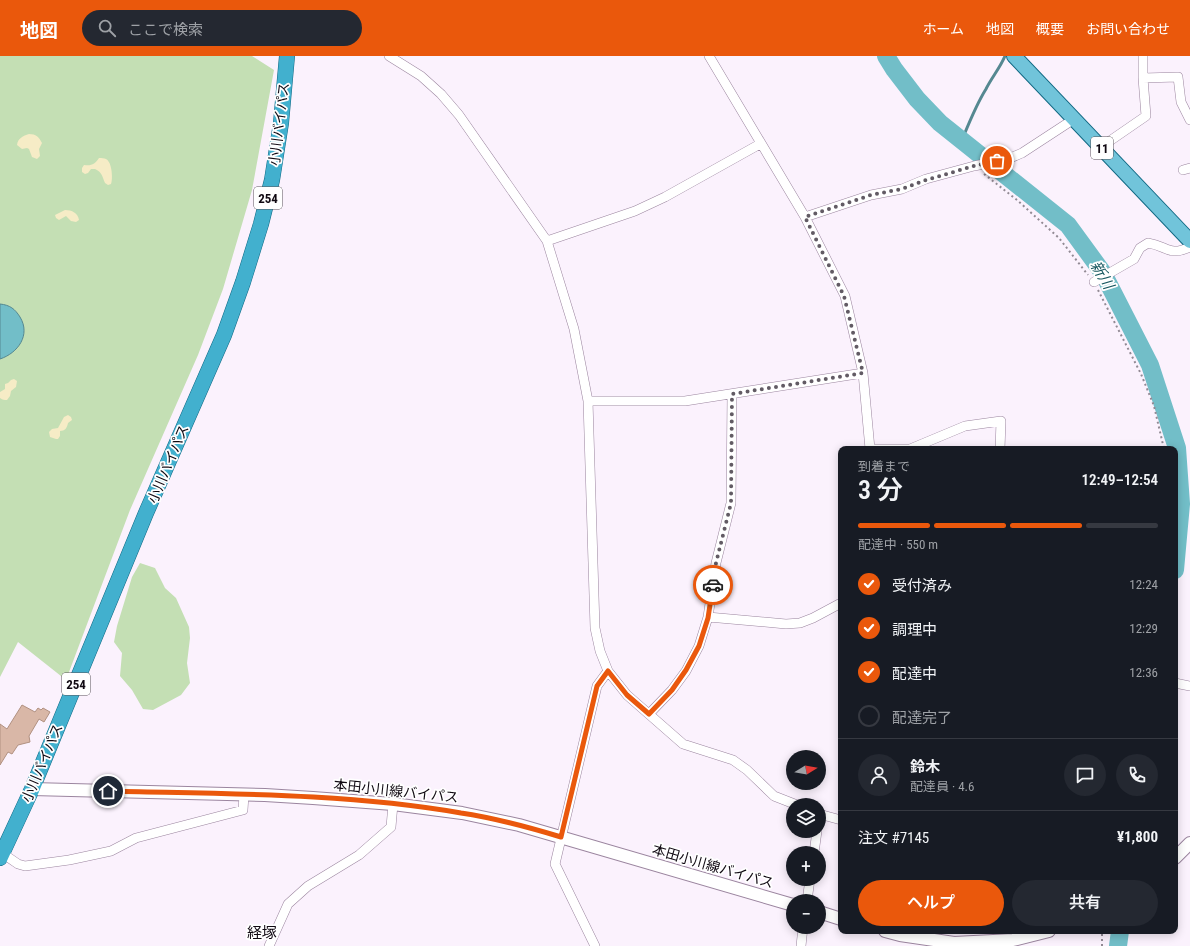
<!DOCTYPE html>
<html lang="ja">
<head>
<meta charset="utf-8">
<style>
  :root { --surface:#171b24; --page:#242831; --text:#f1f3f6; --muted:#9ea1a6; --line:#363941; --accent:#ea580c }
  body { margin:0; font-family:"Roboto Condensed","Noto Sans JP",sans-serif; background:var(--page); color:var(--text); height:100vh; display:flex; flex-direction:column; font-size:15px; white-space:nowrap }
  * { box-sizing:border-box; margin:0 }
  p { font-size:13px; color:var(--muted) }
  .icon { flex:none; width:22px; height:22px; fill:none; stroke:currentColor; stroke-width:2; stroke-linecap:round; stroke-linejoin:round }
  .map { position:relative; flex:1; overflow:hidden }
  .side { position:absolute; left:838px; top:390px; width:340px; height:488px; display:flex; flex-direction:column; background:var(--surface); border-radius:8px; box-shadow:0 2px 10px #0003 }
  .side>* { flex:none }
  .needle { width:26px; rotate:79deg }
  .controls { position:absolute; left:786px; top:694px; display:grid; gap:8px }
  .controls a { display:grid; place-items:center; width:40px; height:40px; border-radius:50%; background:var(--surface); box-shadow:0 2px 10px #0003; font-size:20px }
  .pin { position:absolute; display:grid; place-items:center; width:34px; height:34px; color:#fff; margin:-17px; border:2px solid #fff; border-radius:50%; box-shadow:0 1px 4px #0007 }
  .courier { position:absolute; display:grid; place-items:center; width:40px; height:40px; margin:-20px; border:3px solid #ea580c; border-radius:50%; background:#fff; color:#222; box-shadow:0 1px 5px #0007 }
  .overview em { font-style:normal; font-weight:600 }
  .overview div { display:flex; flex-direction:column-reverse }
  .overview { display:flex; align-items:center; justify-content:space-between; height:68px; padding:0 20px }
  h1 { font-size:26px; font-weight:600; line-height:30px }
  .bar { display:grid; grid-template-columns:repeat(4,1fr); gap:6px 4px; align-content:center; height:48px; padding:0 20px }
  .bar i { height:5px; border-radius:3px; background:var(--line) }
  .bar .on { background:var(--accent) }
  .bar p { grid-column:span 4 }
  .line { display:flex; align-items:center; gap:10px; padding:0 20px; border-top:1px solid var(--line) }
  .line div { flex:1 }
  .round { display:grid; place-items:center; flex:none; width:42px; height:42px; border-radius:21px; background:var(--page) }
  ol { padding:0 20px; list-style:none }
  li { display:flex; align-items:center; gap:12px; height:44px }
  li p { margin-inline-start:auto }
  li .icon { padding:4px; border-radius:50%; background:var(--accent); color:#fff; stroke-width:4 }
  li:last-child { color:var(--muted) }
  li i { width:22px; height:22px; border:2px solid var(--line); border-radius:50% }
  .primary-button { display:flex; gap:8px; margin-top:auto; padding:8px 20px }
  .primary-button a { flex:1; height:46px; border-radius:24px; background:var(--accent); color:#fff; font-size:16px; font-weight:600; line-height:46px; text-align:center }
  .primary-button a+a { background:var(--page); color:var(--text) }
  header { display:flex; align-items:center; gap:24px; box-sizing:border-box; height:56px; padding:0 20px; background:var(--accent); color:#fff }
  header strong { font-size:19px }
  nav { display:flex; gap:22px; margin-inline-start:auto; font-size:14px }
  .search { width:280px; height:36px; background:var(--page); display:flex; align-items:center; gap:10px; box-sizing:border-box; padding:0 14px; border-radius:22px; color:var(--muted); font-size:15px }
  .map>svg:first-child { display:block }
  .green { fill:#c4dfb4 }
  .sand { fill:#f6ecc6 }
  .water { fill:#72bec8; stroke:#558891 }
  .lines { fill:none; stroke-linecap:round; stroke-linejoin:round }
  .stream { stroke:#558891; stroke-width:3 }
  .river { stroke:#72bec8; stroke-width:18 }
  .building { fill:#d9b7a7; stroke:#b19181 }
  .minor-casing { stroke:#9b859f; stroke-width:10 }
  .secondary-casing { stroke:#9b859f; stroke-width:14 }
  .primary-casing { stroke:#116984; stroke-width:16 }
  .trunk-casing { stroke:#116984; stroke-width:16 }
  .path { stroke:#928a94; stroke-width:2; stroke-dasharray:2 3; stroke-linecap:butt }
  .minor { stroke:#fff; stroke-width:9 }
  .secondary { stroke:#fff; stroke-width:12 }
  .primary { stroke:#71c4da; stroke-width:14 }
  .trunk { stroke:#42b0ce; stroke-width:15 }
  .done { stroke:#625b64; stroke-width:4; stroke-dasharray:0 7.2 }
  .route { stroke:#ea580c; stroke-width:5 }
  .labels { text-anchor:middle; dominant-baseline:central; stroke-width:3.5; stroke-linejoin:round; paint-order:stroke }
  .shield { fill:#fff; stroke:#585359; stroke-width:1 }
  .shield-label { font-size:13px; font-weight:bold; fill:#100912 }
  .street-label { font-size:14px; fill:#100912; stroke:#fff }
  .water-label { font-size:15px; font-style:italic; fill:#16575f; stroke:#fff }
  .neighbourhood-label { font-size:15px; fill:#100912; stroke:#fff }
</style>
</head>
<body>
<header>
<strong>地図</strong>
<div class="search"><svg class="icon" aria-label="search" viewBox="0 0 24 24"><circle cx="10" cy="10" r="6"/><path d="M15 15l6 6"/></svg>ここで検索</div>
<nav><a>ホーム</a><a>地図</a><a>概要</a><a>お問い合わせ</a></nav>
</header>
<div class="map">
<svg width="1190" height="890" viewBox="0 0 1190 890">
  <rect width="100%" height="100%" fill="#fbf2fd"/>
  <!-- green -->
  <path class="green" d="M0,0H252L274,14L252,134L223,233L198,299L130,454L66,624L18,586L0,621Z
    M140,507L155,512L165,532L176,542L189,571L190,582L187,607L190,627L181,639L153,654L143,653L132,634L120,620L122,597L114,586L117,570L132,521Z"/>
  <!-- sand -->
  <path class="sand" d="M29,78C36,78 39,81 42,87L39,93L40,100L37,103L32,101L29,93L27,92L22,93L17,89C18,82 23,80 29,78Z
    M99,102C102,102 104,102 106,103C112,106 113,122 111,128L108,129L105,127C102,120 102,116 95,113H91L88,117L85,118L82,116V112L84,109C92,110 95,108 99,102Z
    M65,154C72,154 78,157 79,164L76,166L71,165L66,160L59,164L56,162L55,159Z
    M14,323L17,325L16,331L11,335L10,340L7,344C4,344 3,344 0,342V336L5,333V328L8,327L11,324Z
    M68,359L71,361L72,364L68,367C67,372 65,375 60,375V380L58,383H56L50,381L49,376L52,373L58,372L64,361Z"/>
  <!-- water -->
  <path class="water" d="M0,248C10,249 15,253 20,261C31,279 18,297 0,303Z"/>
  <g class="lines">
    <!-- stream -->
    <path class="stream" d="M962,84C969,67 976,49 986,33C992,21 1000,12 1005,0"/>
    <!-- river -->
    <path class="river" d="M886,0L894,13L917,43L940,67L1068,169L1103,217L1150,309L1177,392L1181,448L1175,514
      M1118,890L1120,875"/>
  </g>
  <!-- building -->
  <path class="building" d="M22,649L35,656L38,652L41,654L43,652L50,656L44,666L39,663L29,680L30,686L18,689L12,698L8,696L0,709V668L7,673Z"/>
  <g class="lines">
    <!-- minor casing -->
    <g class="minor-casing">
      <path id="minor" d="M389,0L421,20L441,38L459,59L547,185L574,273L588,345L595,572L600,595L608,615L627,639L683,688L733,704L747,714L774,740L797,749
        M709,0L805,161L845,240L863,317L870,393
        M1143,22L1178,21L1181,46L1190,64
        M1101,91L1146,60L1143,22V0
        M1183,114L1190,112
        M805,161L871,139L902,133L926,123L974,110L1008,103L1022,97L1074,63
        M547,185L635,155L665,141L760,88
        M1094,226L1134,203L1140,192L1148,187C1168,190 1168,201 1190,191
        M588,345H685L863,317
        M870,393H910L965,370L1001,365L1000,393
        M708,561L786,568L800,567L813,562L841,547
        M1175,627L1190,630
        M649,658L672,634L686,615L699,590L708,561L716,507L731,447L732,338
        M819,758L841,764
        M2,797L18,808L25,810L69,804L111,795L136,782L243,754L244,739
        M814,797L817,775
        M807,845L810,823
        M269,890L288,848L308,830L359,799L391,771L393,748
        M595,890L555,808L597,630L608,615
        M801,890L803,871"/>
    </g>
    <!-- secondary casing -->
    <g class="secondary-casing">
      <path id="secondary" d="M32,733L265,739L313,742L393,748L462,757L519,769L793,849
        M1175,802L1190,787
        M819,856L841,863
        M885,875L900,879L954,887L1013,884L1049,875"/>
    </g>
    <!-- primary casing -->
    <g class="primary-casing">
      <path id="primary" d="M1014,0L1190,185"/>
    </g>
    <!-- trunk casing -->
    <g class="trunk-casing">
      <path id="trunk" d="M0,802L32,733L146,457L224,279L243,226L261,168L272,124L281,67L287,0"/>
    </g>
    <!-- path -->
    <path class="path" d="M984,118L1017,144L1059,182L1088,219
      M1098,234L1141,318L1154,350L1164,393
      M1102,890V875"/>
    <!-- minor -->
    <use href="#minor" class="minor"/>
    <!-- secondary -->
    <use href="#secondary" class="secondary"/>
    <!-- primary -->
    <use href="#primary" class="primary"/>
    <!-- trunk -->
    <use href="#trunk" class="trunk"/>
  </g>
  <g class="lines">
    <!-- done -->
    <path class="done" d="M713,529L716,507L731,447L732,338L863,317L844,240L805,161L871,139L902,133L926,124L974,110L997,105"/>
    <!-- route -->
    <path class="route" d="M108,735C225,738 345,737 461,757C495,762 528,771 561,781L597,630L608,615L627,639L649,658L672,634L686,614L699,590L708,562L713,529"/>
  </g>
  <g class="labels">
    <!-- shield labels -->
    <g class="shield">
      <rect x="1091" y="81" width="22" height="22" rx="3"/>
      <rect x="254" y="131" width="28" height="22" rx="3"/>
      <rect x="62" y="617" width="28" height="22" rx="3"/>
    </g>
    <g class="shield-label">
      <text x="1102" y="92">11</text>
      <text x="268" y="142">254</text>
      <text x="76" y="628">254</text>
    </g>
    <!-- street labels -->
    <g class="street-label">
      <text transform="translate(279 68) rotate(-83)">小川バイパス</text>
      <text transform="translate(168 408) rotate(-67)">小川バイパス</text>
      <text transform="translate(42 707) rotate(-67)">小川バイパス</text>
      <text transform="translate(396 735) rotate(6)">本田小川線バイパス</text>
      <text transform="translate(713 810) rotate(16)">本田小川線バイパス</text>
    </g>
    <!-- water labels -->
    <g class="water-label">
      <text transform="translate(1102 219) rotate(59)">新川</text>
    </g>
    <!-- neighbourhood labels -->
    <g class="neighbourhood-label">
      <text x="262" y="877">経塚</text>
    </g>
  </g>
</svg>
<div class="controls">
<a><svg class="needle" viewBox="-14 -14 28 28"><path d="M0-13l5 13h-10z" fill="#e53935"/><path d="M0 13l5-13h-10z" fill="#9ea1a6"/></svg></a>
<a><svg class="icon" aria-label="layers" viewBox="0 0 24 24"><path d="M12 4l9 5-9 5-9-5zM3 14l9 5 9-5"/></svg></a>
<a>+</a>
<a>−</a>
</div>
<div class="pin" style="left:997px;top:105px;background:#ea580c"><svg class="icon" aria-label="bag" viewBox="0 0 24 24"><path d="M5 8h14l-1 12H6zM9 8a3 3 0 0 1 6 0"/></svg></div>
<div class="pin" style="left:108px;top:735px;background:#1f2937"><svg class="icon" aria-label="home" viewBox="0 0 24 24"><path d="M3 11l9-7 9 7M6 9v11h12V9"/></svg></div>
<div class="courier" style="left:713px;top:529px"><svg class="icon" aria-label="car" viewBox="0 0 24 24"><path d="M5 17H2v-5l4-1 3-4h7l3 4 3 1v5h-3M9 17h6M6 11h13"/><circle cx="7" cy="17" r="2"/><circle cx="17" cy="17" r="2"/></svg></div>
<section class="side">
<div class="overview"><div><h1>3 分</h1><p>到着まで</p></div><em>12:49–12:54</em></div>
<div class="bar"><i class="on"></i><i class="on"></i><i class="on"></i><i></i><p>配達中 · 550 m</p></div>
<ol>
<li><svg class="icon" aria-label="check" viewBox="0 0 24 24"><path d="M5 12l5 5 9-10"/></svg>受付済み<p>12:24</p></li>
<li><svg class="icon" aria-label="check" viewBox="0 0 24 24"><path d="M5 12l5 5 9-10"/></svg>調理中<p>12:29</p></li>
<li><svg class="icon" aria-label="check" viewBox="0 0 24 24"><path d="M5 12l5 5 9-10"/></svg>配達中<p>12:36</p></li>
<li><i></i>配達完了</li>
</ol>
<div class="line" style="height:72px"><a class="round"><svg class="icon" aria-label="person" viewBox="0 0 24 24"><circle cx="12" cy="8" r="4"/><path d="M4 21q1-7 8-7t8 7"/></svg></a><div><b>鈴木</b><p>配達員 · 4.6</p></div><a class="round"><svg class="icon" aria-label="chat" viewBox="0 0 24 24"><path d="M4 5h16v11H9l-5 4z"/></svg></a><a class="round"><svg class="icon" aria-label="phone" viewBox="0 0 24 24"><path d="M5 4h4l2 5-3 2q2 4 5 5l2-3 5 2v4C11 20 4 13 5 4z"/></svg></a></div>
<div class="line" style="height:52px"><div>注文 #7145</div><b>¥1,800</b></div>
<div class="primary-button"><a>ヘルプ</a><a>共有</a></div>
</section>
</div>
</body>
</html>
